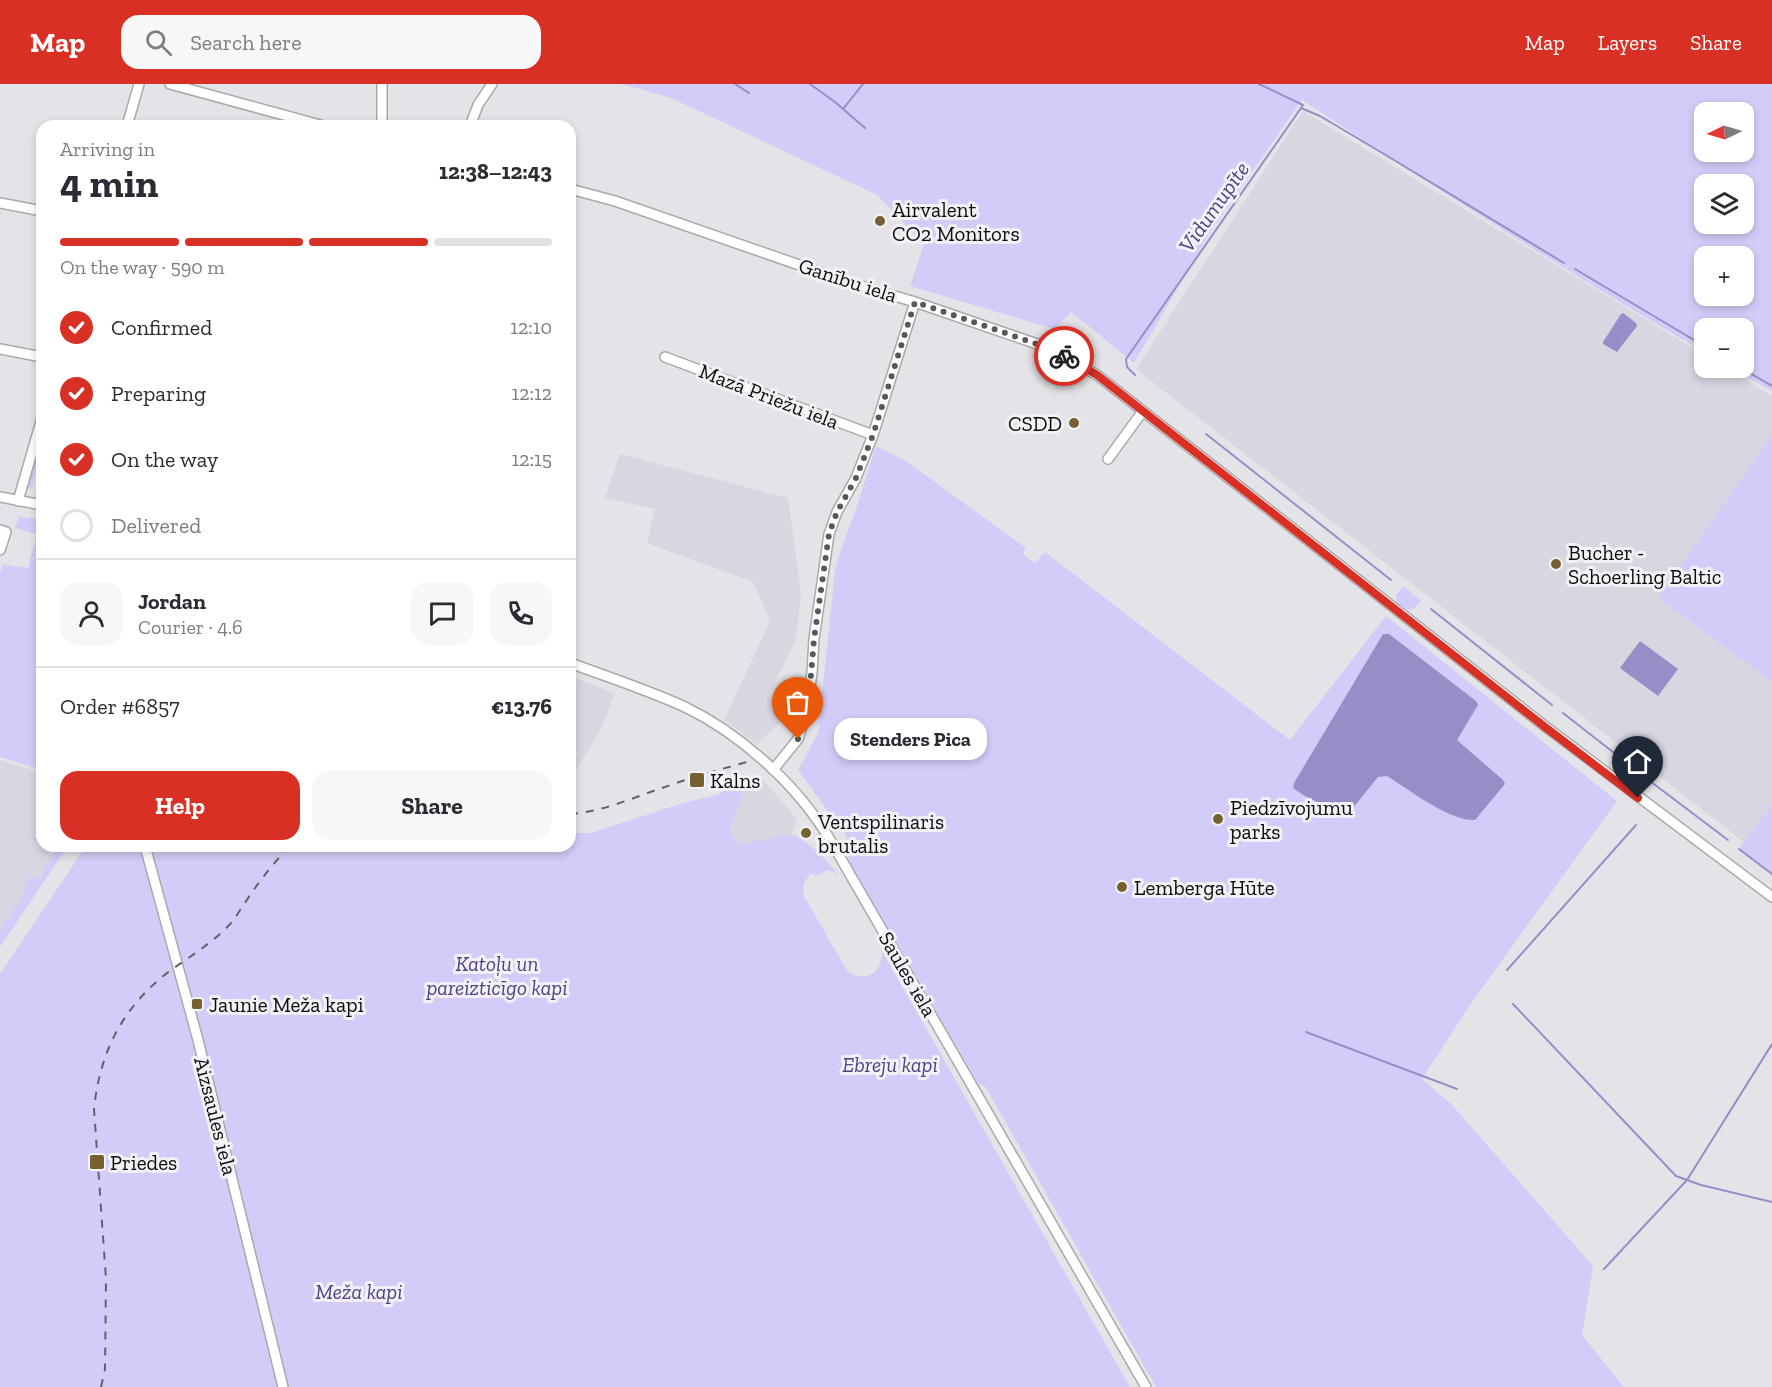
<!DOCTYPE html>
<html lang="en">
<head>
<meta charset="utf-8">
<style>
  :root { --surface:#fff; --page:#f7f7f7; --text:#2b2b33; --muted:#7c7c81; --line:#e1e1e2; --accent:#d93025 }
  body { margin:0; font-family:"Zilla Slab",serif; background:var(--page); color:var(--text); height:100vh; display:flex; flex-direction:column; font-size:22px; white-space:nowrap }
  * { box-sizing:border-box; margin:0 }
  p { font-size:20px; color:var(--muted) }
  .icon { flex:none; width:33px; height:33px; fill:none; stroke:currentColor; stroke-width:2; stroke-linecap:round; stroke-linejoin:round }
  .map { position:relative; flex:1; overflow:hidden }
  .drawer { position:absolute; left:36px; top:36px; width:540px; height:732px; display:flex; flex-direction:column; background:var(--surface); border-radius:18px; box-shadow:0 3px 9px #0003 }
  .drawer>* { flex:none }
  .needle { width:39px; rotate:265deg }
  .controls { position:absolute; left:1694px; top:18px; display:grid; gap:12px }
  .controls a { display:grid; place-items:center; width:60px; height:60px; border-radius:12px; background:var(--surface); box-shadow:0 3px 9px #0003; font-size:30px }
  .pin { position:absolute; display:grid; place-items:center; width:51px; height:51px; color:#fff; margin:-62px -26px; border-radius:50% 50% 50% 0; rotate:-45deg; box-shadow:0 0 6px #0007 }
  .pin .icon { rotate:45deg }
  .courier { position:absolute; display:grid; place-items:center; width:60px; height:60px; margin:-30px; border:4px solid #d93025; border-radius:50%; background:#fff; color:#222; box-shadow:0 2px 8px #0007 }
  .bubble { position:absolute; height:42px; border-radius:18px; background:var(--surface); box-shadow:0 3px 9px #0003; font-size:20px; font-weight:700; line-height:42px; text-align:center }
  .headline em { font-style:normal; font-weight:700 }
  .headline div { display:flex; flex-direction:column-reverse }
  .headline { display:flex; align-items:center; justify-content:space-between; height:102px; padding:0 24px }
  h1 { font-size:39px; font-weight:700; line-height:45px }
  .bar { display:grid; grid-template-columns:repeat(4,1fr); gap:9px 6px; align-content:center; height:72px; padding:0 24px }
  .bar i { height:8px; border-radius:4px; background:var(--line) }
  .bar .current { background:var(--accent) }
  .bar p { grid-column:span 4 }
  .line { display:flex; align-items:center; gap:15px; padding:0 24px; border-top:2px solid var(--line) }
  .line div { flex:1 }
  .round { display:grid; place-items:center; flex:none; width:63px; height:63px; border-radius:18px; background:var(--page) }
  ol { padding:0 24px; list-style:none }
  li { display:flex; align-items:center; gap:18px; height:66px }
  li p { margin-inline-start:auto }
  li .icon { padding:6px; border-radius:50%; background:var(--accent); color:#fff; stroke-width:4 }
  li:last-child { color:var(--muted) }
  li i { width:33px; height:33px; border:3px solid var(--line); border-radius:50% }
  .button { display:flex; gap:12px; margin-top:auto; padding:12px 24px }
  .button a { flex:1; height:69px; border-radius:18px; background:var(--accent); color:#fff; font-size:24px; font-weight:700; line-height:69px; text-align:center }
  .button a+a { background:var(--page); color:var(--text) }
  header { display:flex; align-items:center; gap:36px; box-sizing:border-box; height:84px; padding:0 30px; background:var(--accent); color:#fff }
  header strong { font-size:28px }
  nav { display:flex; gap:33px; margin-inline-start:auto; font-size:21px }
  .search { width:420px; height:54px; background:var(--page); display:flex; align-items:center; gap:15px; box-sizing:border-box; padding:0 21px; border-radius:18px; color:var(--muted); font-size:22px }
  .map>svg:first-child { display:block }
  .built { fill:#d8d6e1 }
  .green { fill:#d3ccf8; fill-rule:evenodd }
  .water { fill:#988dc6 }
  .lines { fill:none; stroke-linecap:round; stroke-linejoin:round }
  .stream { stroke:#988dc6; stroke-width:2 }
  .minor-casing { stroke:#a9a9ac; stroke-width:12 }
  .minor { stroke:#fff; stroke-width:9 }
  .rail { stroke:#636365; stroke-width:2; stroke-dasharray:8 8; stroke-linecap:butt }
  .done { stroke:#58585a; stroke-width:6; stroke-dasharray:0 10.8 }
  .route { stroke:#d93025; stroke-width:8 }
  .poi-dot { fill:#75602f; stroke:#f2f1f5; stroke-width:2 }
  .labels { text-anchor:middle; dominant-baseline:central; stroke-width:6; stroke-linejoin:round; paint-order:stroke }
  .poi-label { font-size:21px; fill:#0c0c0d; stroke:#f2f1f5; text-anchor:start }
  .street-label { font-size:21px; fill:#0c0c0d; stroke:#f2f1f5 }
  .park-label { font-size:21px; font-style:italic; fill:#513f85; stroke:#f2f1f5 }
  .water-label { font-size:22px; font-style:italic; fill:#534187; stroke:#f2f1f5 }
</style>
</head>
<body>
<header>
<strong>Map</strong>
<div class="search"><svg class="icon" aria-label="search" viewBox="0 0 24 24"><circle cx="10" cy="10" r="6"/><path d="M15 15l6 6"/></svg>Search here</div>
<nav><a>Map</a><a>Layers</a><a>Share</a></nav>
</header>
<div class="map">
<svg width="1772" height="1303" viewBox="0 0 1772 1303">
  <rect width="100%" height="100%" fill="#e4e4e8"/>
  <!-- built -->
  <path class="built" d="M1303,27L1704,271V284H1725L1772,312V351L1658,514L1772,598V721L1744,758L1136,285Z
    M620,370L788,414L801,509L796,555L768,612L782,619L784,634L757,660L724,636L770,537L753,498L647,459L655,425L605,414Z
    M570,592L615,609L599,649L570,694Z
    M0,676L42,689V762H60L58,768L54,767L49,781H45L41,795L9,837L4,835L0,848Z
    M761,693L797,735L791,751L740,761L730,749L747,696Z"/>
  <!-- green -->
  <path class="green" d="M622,0H1772V307L1731,284H1743V244H1704V268C1567,188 1434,103 1302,16L1209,150L1134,279L1071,228L1054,245L910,202L924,160L877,111L671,14ZM1704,28H1743V68H1704ZM1704,100H1743V140H1704ZM1704,172H1743V212H1704Z
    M1772,351V598L1658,514Z
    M876,362L906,377L1026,464L1023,470L1035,479L1045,468L1290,656L1386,532L1617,717L1472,918L1422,995L1452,1021L1593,1182L1582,1251L1624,1303H1156L985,1002L979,1001L848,777L847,753L798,686L818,649L835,487L839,471L858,419Z
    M35,369L41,370L31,405L25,404Z
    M19,432L40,436V439H42V686L0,673V489L3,480L28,484L38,445L36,450L15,444Z
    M1403,502L1421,517L1414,524L1408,526L1397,519L1396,511Z
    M733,695L747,696L730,748L740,761C749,759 785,750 792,751C805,753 831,780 838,791L828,786L815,792L813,789C804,795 802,802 804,812L846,885C863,902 886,888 881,865L1130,1303H0V890L86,762H539L555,767L557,762H570V749H591L683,719L720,710Z
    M1772,721V791L1738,766Z
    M60,762H68L0,863V848L4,835L9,836L14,822L19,823L29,792L41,795L45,780L49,781L54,766L58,767Z"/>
  <!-- water -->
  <path class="water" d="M1623,229L1636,239L1637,242L1617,268L1603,260V258L1621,230Z
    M1383,550H1389L1476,617L1478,621L1457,656L1503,696L1505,700L1475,736C1451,738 1408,705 1387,692L1378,693L1353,724C1333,727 1309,716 1293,704L1294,699Z
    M1640,557L1678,585L1658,612L1620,584Z"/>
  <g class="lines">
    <!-- stream -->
    <path class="stream" d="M735,0L749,9
      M810,0L835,18L865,44
      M1301,24L1320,32L1384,70L1564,179
      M843,25L863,0
      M1575,185L1704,262
      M1741,284L1772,302
      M1135,291L1127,283L1126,275L1301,24L1303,21L1259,0
      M1206,350L1391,496
      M1431,525L1552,621
      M1563,629L1627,679
      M1638,688L1728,756
      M1739,765L1772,790
      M1507,886L1636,741
      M1513,920L1676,1092L1701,1101L1772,1118
      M1306,948L1457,1005
      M1604,1185L1687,1096L1772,960"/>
    <!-- minor casing -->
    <g class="minor-casing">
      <path id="minor" d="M170,0L324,42
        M382,0V42
        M127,42L139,0
        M470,42L478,21L492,0
        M570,105L615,117L851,199L915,218L1043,262L1056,268L1097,291L1546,643L1772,813
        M0,119L42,127
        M0,265L42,273
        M665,273L873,351
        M1108,375L1143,327
        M0,413L42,421
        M18,417L42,334
        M0,446L6,448L0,466
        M570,579C608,593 648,606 685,623C741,650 797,701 829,754L1146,1303
        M773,686L798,655L806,629L812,589L814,555L829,450L837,428L856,394L873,351L915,218
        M145,762L198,956L283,1303"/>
    </g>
    <!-- minor -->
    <use href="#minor" class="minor"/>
    <!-- rail -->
    <path class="rail" d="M570,730C601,728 630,715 659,705C687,695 717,686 747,678
      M101,1303L105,1285L106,1195L94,1025C100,967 123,922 171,886C191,872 215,857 232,838C240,827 247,815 255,804C266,789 277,775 290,762"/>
  </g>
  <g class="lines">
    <!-- done -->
    <path class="done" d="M798,655L809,615L814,555L829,450L837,428L856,394L873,351L915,218L1043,262L1064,272"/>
    <!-- route -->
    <path class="route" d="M1064,272L1097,291L1545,643L1638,714"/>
  </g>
  <!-- markers -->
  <g class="poi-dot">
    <circle cx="880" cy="137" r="6"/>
    <circle cx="1074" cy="339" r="6"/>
    <circle cx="1556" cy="480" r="6"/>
    <rect x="689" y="688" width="16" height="16" rx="3"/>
    <circle cx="1218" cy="735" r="6"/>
    <circle cx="806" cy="749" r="6"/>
    <circle cx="1122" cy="803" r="6"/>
    <rect x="191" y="914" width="12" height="12" rx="3"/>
    <rect x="89" y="1070" width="16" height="16" rx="3"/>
  </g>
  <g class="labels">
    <!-- poi labels -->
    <g class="poi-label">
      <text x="892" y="125">Airvalent<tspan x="892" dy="24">CO2 Monitors</tspan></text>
      <text x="1062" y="339" text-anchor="end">CSDD</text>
      <text x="1568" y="468">Bucher -<tspan x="1568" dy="24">Schoerling Baltic</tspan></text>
      <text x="710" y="696">Kalns</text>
      <text x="1230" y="723">Piedzīvojumu<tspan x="1230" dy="24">parks</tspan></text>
      <text x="818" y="737">Ventspilinaris<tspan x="818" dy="24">brutalis</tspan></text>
      <text x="1134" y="803">Lemberga Hūte</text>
      <text x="209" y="920">Jaunie Meža kapi</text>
      <text x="110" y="1078">Priedes</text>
    </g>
    <!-- street labels -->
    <g class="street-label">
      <text transform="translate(848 196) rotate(18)">Ganību iela</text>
      <text transform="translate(769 312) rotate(21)">Mazā Priežu iela</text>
      <text transform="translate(908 890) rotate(60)">Saules iela</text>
      <text transform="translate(216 1032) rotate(76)">Aizsaules iela</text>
    </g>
    <!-- park labels -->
    <g class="park-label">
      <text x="497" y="879">Katoļu un<tspan x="497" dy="24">pareizticīgo kapi</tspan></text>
      <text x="890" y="980">Ebreju kapi</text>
      <text x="359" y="1207">Meža kapi</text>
    </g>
    <!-- water labels -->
    <g class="water-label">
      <text transform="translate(1214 123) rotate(-55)">Vidumupīte</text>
    </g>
  </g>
</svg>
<div class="controls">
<a><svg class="needle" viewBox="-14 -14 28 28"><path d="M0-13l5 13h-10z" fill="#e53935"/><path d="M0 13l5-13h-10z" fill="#7c7c81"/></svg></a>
<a><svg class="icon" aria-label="layers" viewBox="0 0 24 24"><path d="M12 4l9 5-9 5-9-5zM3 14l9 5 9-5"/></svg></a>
<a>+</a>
<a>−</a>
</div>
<div class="pin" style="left:798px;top:655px;background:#ea580c"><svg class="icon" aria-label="bag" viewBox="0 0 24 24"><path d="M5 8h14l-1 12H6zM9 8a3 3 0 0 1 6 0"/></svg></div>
<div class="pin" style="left:1638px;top:714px;background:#1f2937"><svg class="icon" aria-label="home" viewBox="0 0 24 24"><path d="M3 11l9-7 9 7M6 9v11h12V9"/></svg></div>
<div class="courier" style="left:1064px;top:272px"><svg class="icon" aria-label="bike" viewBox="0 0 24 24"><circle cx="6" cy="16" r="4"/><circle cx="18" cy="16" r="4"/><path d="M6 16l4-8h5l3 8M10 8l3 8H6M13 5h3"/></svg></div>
<div class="bubble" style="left:834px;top:634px;width:153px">Stenders Pica</div>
<section class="drawer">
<div class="headline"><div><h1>4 min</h1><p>Arriving in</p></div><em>12:38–12:43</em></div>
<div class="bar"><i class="current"></i><i class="current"></i><i class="current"></i><i></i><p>On the way · 590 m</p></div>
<ol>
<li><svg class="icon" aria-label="check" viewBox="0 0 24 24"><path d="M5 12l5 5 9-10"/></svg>Confirmed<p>12:10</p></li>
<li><svg class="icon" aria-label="check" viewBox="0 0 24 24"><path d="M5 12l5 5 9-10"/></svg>Preparing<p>12:12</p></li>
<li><svg class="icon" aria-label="check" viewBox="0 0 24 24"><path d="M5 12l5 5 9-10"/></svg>On the way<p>12:15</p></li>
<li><i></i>Delivered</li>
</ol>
<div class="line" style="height:108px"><a class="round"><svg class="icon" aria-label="person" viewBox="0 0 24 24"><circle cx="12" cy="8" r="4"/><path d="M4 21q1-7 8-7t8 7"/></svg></a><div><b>Jordan</b><p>Courier · 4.6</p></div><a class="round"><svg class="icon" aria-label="chat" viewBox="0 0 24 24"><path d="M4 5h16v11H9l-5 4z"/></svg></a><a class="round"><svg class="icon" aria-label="phone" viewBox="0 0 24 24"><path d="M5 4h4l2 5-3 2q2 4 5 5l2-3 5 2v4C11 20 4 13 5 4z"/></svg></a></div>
<div class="line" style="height:78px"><div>Order #6857</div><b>€13.76</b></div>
<div class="button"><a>Help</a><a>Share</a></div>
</section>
</div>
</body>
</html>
